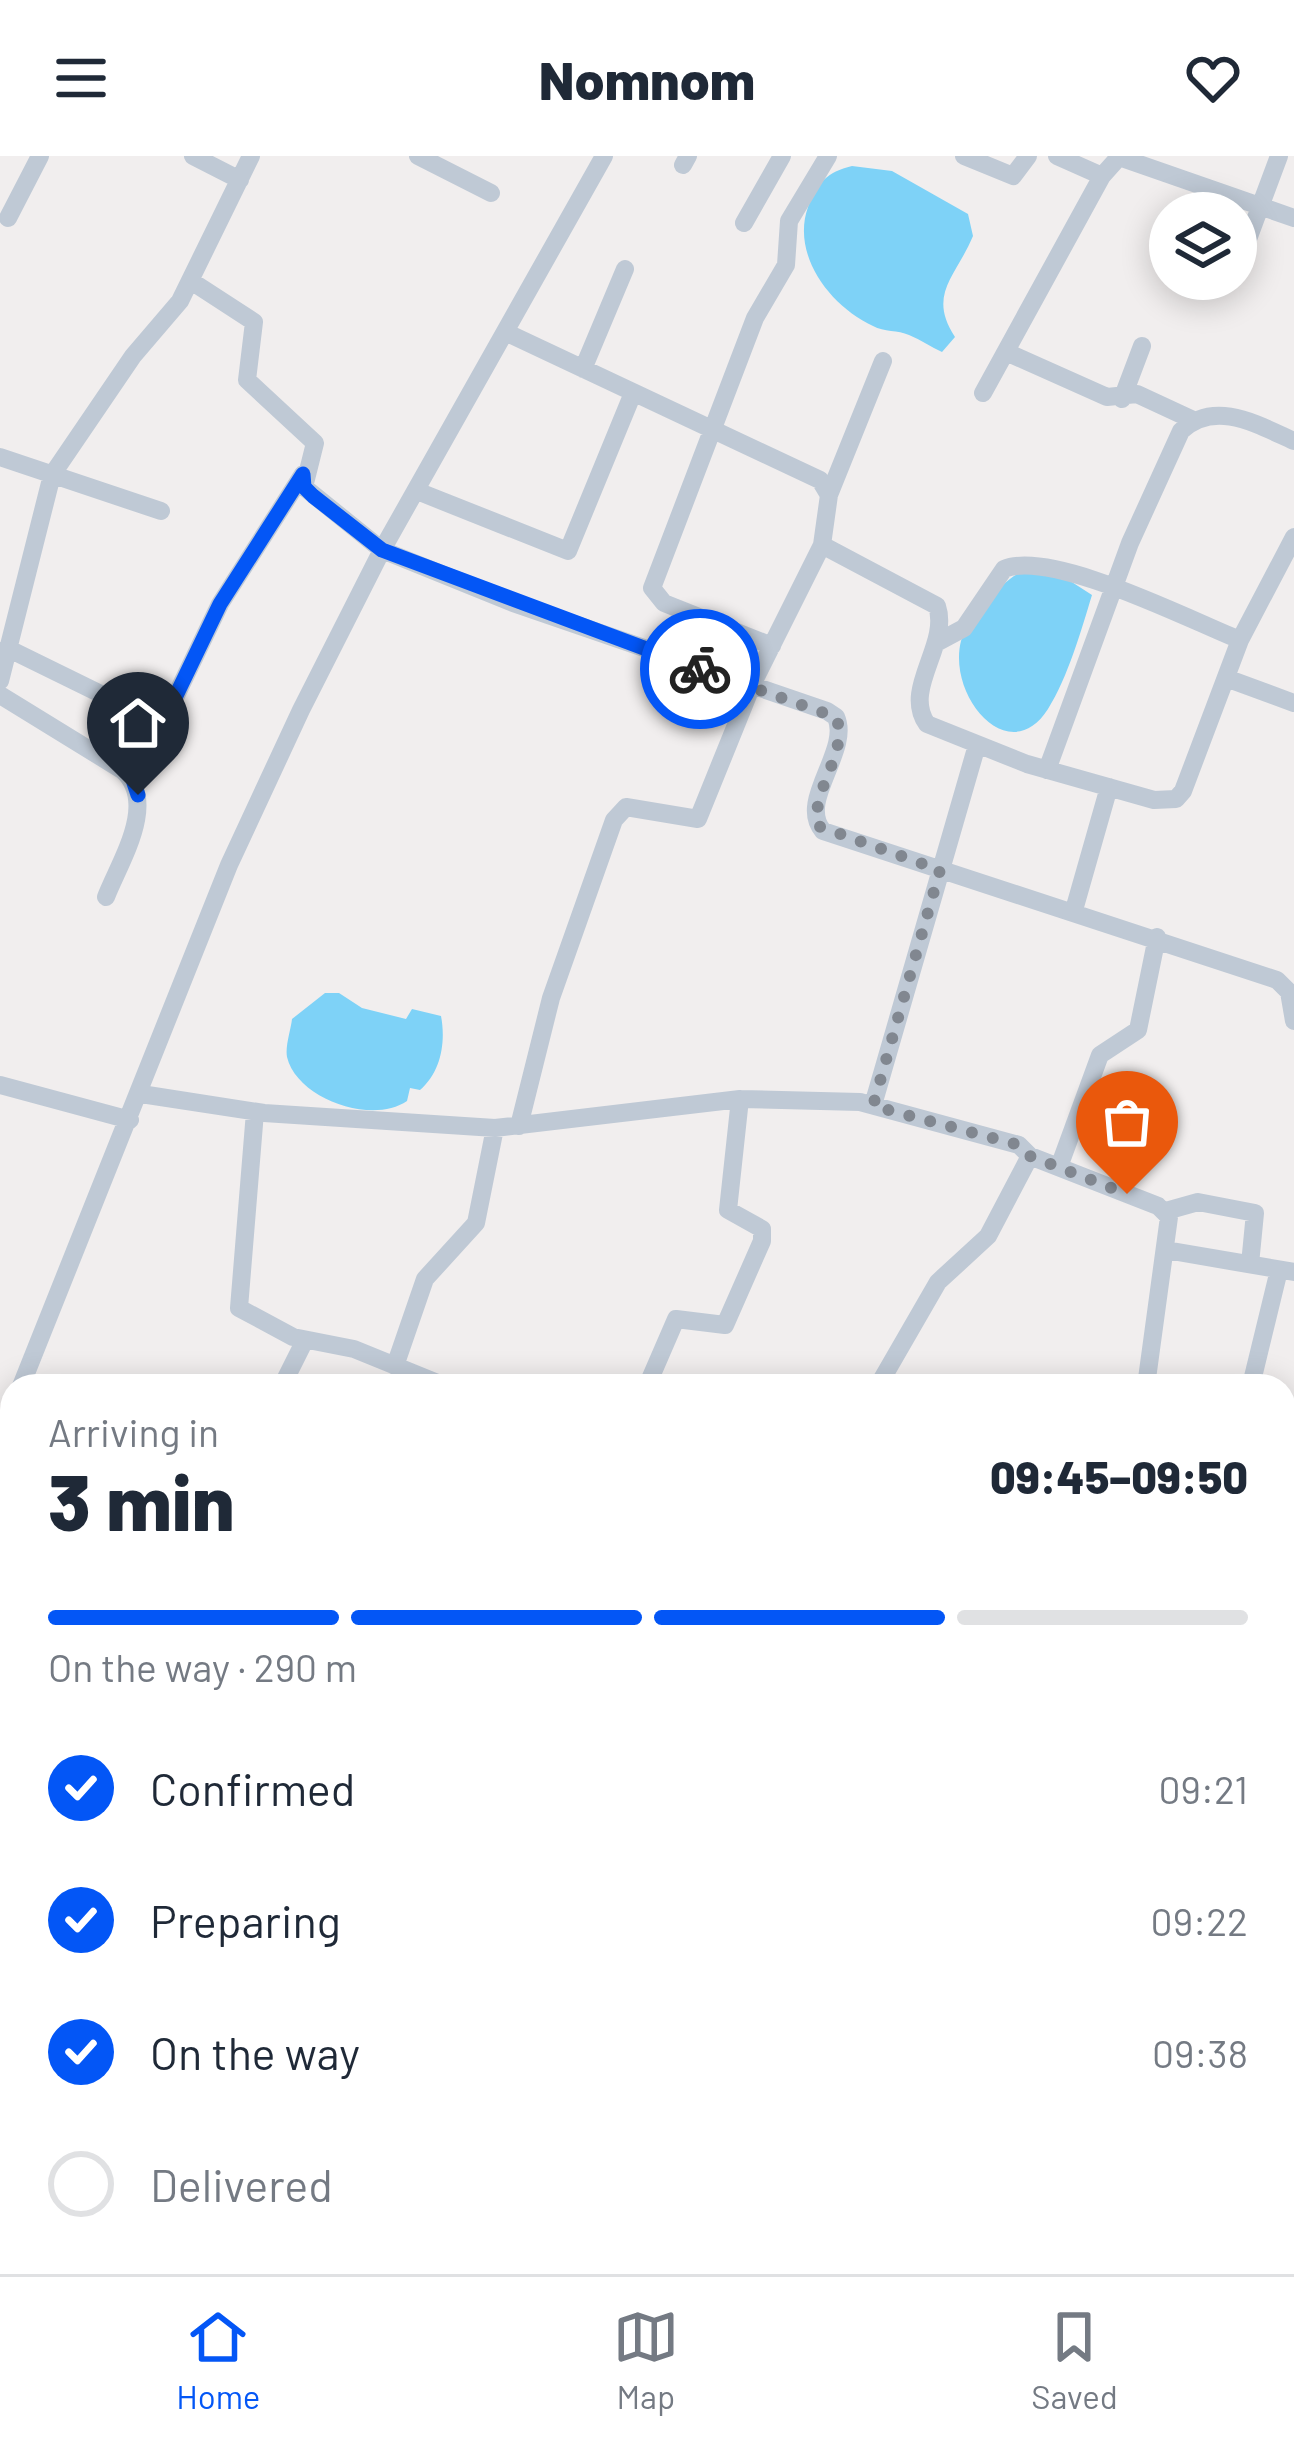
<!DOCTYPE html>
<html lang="en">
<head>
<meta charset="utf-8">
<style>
  :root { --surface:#fff; --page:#f2f2f3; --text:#1f2937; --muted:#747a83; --line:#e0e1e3; --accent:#0356f6 }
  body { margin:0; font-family:Barlow,sans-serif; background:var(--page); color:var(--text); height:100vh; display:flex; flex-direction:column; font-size:45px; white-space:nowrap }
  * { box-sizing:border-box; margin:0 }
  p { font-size:39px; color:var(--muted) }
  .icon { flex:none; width:66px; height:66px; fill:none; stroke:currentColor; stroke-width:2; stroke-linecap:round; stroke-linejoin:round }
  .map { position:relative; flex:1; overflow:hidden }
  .sheet { position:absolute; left:0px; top:1218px; width:1296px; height:900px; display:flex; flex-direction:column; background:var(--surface); border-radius:36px 36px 0 0; box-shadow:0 6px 30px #0003 }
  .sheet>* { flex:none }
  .fabs { position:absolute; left:1149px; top:36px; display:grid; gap:24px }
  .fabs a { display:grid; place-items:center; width:108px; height:108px; border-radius:50%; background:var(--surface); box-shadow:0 6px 30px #0003; font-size:60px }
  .pin { position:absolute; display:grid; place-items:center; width:102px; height:102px; color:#fff; margin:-123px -51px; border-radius:50% 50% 50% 0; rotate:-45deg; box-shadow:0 0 12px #0007 }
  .pin .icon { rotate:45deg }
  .courier { position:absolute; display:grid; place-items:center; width:120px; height:120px; margin:-60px; border:9px solid #0356f6; border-radius:50%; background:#fff; color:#222; box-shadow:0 3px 15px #0007 }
  .head em { font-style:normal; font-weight:800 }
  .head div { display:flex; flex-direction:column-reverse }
  .head { display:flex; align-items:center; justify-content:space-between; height:204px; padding:0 48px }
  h1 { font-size:78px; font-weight:800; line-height:90px }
  .bar { display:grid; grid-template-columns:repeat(4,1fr); gap:18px 12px; align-content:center; height:144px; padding:0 48px }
  .bar i { height:15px; border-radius:9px; background:var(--line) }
  .bar .on { background:var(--accent) }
  .bar p { grid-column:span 4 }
  ol { padding:0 48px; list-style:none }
  li { display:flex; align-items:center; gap:36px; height:132px }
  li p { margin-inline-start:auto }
  li .icon { padding:12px; border-radius:50%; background:var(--accent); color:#fff; stroke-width:4 }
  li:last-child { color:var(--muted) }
  li i { width:66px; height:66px; border:6px solid var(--line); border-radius:50% }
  header { display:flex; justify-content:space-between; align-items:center; height:156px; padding:0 48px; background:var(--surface); font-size:54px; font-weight:800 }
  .tabs { display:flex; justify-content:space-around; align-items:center; height:168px; border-top:3px solid var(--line); background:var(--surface); font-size:33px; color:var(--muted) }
  .tabs a { display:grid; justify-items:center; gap:6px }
  .tabs .on { color:var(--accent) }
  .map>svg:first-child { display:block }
  .water { fill:#7ed2f7 }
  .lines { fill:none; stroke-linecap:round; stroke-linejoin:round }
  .service { stroke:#bfc9d5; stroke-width:9 }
  .minor { stroke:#bfc9d5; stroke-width:18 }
  .done { stroke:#818790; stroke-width:12; stroke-dasharray:0 21.6 }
  .route { stroke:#0356f6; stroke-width:15 }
</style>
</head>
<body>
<header><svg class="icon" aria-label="menu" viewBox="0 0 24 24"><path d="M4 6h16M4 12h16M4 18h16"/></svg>Nomnom<svg class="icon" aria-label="heart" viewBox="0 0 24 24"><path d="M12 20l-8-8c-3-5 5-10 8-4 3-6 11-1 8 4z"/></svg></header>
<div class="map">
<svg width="1294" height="2118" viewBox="0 0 1294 2118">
  <rect width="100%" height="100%" fill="#f1eeee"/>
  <!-- water -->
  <path class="water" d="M852,10L892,15L968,58L973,80C956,121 927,138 955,181L942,196C931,191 921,184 909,179C898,174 884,176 873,170C830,150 791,99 808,51C817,27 827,16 852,10Z
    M1030,413L1064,421L1092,439C1081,475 1068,521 1048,553C1009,614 947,540 961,485C965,471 980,458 988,447C1002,430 1009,419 1030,413Z
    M325,837H339L362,852L406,863L412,853L441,860C446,886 441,916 420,934L410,932L407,945C372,969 297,943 287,901C285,890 291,873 292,863Z"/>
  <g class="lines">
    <!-- service -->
    <path class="service" d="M1284,2044L1294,2046
      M0,2090L12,2094
      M43,2106L74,2118
      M680,2118L683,2106
      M1009,2118L1011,2106"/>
    <!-- minor -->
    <path class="minor" d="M193,0L240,24
      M418,0L491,37
      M964,0L1013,20L1028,0
      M1057,0L1102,20
      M683,9L688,0
      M8,62L40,0
      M744,67L782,0
      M1238,110L1279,0
      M191,125L254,166L247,224L315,287L304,331L382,394L513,447L827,555L836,561C851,595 797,645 823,675L1277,824L1289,836L1294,865
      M505,176L820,324L829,339L822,389L937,450C950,489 902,533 927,568L1027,608L1154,644L1176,643L1183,635L1240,484L1294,381
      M1006,196L1107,241L1137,238L1193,264
      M583,213L625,113
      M983,237L1102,20L1119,1L1294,62
      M1122,243L1142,190
      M0,301L161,355
      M417,335L568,395L633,237
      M829,339L883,205
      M936,487L964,472L1004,413C1051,393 1190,464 1240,484
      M772,490L664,447L652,432L755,162L786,109L789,65L828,0
      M7,492L164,569
      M1226,522L1294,547
      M0,525L52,319L133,200L180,145L251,0
      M0,539L122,614C159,646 120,705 106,741
      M1047,614L1130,387L1181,275C1215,243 1258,269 1294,285
      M134,627L220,448L303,318
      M1074,754L1109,631
      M0,929L130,964
      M141,938L264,957L495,972L740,943L860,946L1019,989L1030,1000L988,1080L938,1126L878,1230
      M873,949L977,589
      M255,956L239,1152L293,1181L354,1193L445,1230
      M519,970L551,842L614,664L626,651L698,663L753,527L822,389
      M1030,1000L1158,1050L1169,1061L1146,1230
      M1059,1011L1100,899L1138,874L1157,781
      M1166,1055L1198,1046L1255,1057L1250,1108
      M1166,1094L1294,1116
      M395,1210L425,1123L476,1067L495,972
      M1253,1221L1279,1114
      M21,1230L229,709L301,554L382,394L604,0
      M282,1230L305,1184
      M647,1230L676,1163L725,1169L762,1085V1073L728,1054L740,943
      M0,1282L12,1253
      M1284,1569L1294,1570
      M1284,1824L1294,1825"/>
  </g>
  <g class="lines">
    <!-- done -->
    <path class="done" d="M700,513L836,561C850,596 810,634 818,670L940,714L873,950L1019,989L1030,1000L1127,1038"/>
    <!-- route -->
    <path class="route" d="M138,639L134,627L220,448L303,318L304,331L313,340L382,394L700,513"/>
  </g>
</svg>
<div class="fabs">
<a><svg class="icon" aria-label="layers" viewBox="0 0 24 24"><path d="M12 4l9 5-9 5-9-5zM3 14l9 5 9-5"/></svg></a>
</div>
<div class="pin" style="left:1127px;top:1038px;background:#ea580c"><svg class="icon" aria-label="bag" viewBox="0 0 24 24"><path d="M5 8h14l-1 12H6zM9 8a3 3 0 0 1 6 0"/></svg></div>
<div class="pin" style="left:138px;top:639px;background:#1f2937"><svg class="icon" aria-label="home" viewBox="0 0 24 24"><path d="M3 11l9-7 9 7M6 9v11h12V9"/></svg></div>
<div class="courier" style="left:700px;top:513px"><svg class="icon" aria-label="bike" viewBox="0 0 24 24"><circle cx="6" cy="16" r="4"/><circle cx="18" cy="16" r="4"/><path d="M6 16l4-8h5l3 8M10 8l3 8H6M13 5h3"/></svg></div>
<section class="sheet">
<div class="head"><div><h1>3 min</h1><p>Arriving in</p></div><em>09:45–09:50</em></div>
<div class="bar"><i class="on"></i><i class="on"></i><i class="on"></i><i></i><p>On the way · 290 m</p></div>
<ol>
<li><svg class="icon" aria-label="check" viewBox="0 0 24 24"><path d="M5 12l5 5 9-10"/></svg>Confirmed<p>09:21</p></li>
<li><svg class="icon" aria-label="check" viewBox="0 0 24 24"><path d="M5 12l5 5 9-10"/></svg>Preparing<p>09:22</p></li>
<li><svg class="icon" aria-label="check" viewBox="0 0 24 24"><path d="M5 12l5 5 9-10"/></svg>On the way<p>09:38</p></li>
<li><i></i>Delivered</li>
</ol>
</section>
</div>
<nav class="tabs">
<a class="on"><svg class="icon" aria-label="home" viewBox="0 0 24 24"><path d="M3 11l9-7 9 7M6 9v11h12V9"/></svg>Home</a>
<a><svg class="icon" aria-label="map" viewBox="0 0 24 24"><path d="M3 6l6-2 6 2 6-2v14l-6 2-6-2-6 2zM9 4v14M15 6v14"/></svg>Map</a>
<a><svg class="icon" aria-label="saved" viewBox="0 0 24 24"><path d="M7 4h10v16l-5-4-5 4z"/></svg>Saved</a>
</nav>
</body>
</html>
